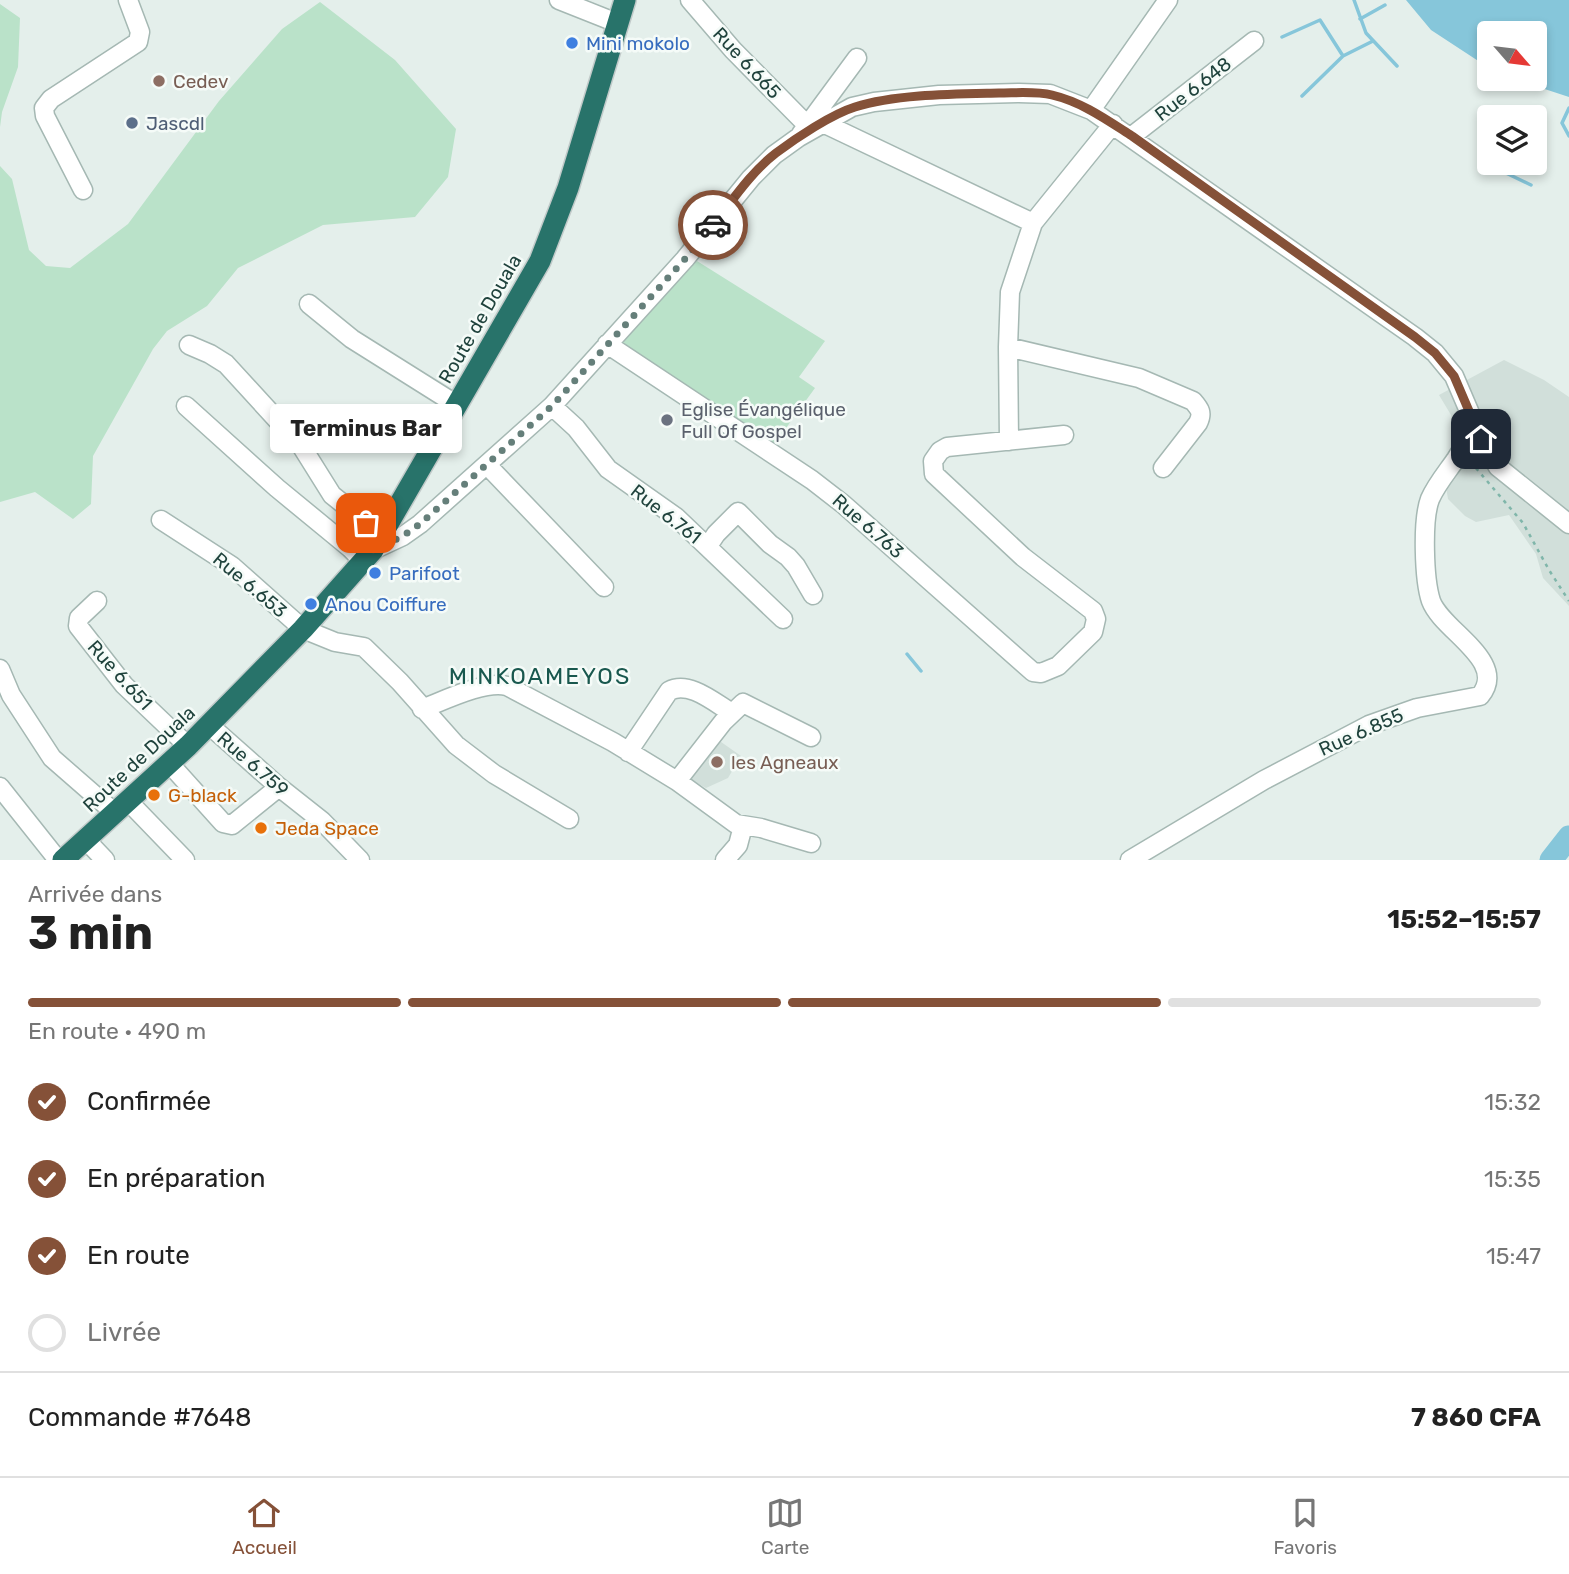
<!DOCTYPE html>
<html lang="fr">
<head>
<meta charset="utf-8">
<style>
  :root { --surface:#fff; --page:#f2f2f2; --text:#222; --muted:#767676; --line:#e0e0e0; --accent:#855138 }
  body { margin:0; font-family:Rubik,sans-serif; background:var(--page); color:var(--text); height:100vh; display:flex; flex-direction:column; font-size:26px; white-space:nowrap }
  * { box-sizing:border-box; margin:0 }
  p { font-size:23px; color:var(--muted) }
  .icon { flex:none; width:38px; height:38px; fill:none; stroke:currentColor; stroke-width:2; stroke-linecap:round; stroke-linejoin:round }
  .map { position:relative; height:860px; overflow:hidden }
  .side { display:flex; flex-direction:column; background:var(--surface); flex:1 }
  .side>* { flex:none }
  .needle { width:46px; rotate:118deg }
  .controls { position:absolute; left:1477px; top:21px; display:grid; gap:14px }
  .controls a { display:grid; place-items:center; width:70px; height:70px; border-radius:7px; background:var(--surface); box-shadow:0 4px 10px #0003; font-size:35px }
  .pin { position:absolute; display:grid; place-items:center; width:60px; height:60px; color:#fff; margin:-30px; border-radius:14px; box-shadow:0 4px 10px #0006 }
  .courier { position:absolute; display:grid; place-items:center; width:70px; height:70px; margin:-35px; border:5px solid #855138; border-radius:50%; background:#fff; color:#222; box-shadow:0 2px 9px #0007 }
  .bubble { position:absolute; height:49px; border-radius:7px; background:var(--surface); box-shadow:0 4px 10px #0003; font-size:23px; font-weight:700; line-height:49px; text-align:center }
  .summary em { font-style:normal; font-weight:700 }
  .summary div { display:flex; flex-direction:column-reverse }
  .summary { display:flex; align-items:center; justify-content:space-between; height:119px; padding:0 28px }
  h1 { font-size:46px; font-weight:700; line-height:52px }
  .bar { display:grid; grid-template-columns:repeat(4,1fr); gap:10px 7px; align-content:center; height:84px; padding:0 28px }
  .bar i { height:9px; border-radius:5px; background:var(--line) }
  .bar .active { background:var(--accent) }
  .bar p { grid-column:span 4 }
  .line { display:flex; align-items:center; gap:18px; padding:0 28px; border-top:2px solid var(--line) }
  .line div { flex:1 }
  ol { padding:0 28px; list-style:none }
  li { display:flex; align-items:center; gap:21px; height:77px }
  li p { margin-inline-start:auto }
  li .icon { padding:7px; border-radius:50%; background:var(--accent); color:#fff; stroke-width:4 }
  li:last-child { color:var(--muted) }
  li i { width:38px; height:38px; border:4px solid var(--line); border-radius:50% }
  .tab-bar { display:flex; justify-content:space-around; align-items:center; height:98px; border-top:2px solid var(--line); background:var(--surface); font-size:19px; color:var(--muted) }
  .tab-bar a { display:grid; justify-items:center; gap:4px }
  .tab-bar .active { color:var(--accent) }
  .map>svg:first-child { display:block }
  .built { fill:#d1dfda }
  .green { fill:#bae2c9 }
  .water { fill:#86c6da }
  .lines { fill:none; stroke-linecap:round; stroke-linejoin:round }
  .stream { stroke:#86c6da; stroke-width:3.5 }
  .river { stroke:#86c6da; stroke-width:23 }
  .minor-casing { stroke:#a5b8b3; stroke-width:21 }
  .highway-casing { stroke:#c1cac9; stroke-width:24 }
  .path { stroke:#80b6aa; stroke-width:2.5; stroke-dasharray:3.5 5; stroke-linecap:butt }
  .minor { stroke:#fff; stroke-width:18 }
  .highway { stroke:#28736a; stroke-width:21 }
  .done { stroke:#657f7a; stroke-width:7; stroke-dasharray:0 12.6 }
  .route { stroke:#855138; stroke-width:9 }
  .shop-dot { fill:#3f7fe0; stroke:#f5fbf8; stroke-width:2.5 }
  .education-dot { fill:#8d6e63; stroke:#f5fbf8; stroke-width:2.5 }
  .service-dot { fill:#5c6f8a; stroke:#f5fbf8; stroke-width:2.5 }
  .worship-dot { fill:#6b7280; stroke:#f5fbf8; stroke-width:2.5 }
  .food-dot { fill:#e8710a; stroke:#f5fbf8; stroke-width:2.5 }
  .labels { text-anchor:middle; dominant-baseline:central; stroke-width:5; stroke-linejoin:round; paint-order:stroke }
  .shop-label { font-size:19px; fill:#366cbe; stroke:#f5fbf8; text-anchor:start }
  .street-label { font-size:19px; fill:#20433d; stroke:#f5fbf8 }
  .education-label { font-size:19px; fill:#785e54; stroke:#f5fbf8; text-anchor:start }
  .service-label { font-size:19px; fill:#4e5e75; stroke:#f5fbf8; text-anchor:start }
  .worship-label { font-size:19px; fill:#5b616d; stroke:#f5fbf8; text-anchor:start }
  .food-label { font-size:19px; fill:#c56008; stroke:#f5fbf8; text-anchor:start }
  .quarter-label { font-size:23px; letter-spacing:2px; fill:#19584e; stroke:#f5fbf8 }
</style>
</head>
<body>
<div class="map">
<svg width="1569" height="860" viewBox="0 0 1569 860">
  <rect width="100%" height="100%" fill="#e4efeb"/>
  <!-- built -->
  <path class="built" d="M1504,360L1544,380L1569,397V606L1543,578L1536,554L1509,515L1476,522L1465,516L1448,499L1446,487L1454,458L1456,439L1451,415L1439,395Z
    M714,737L741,756L728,778L706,788L686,777Z"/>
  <!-- green -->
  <path class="green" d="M320,2L395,60L456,129L448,177L415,217L323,225L238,268L207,306L167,331L153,349L93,456L91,504L73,519L35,492L0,502V166L12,179L29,250L46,266L70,268L128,224L219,101L282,29Z
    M0,4L20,18L18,67L2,112L0,127Z
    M697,261L825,341L799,377L815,388L773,446L620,345Z"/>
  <!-- water -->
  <path class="water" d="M1406,0H1569V97L1514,79H1535V33H1489V68L1431,30Z"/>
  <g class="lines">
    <!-- stream -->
    <path class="stream" d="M1354,0L1366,33L1397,66
      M1360,19L1385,5
      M1282,37L1320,20L1343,56
      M1302,96L1343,56L1373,41
      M1569,108L1562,123L1569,136
      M1483,162L1531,185
      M907,654L921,671"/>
    <!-- river -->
    <path class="river" d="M1551,860L1569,837"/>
    <!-- minor casing -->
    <g class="minor-casing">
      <path id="minor" d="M559,0L617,23
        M690,0L733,50L806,124
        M1091,110L1168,0
        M823,123L1033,223
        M801,134L857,58
        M1132,136L1254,41
        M83,190L45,116L44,108L51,99L138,42L140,32L128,0
        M309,304L352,339L457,405
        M607,344L812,480L843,504L1033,672L1041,673L1058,666L1093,632L1096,619L1093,611L1023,557L934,474L933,461L940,451L947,447L1064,435
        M189,345L210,354L226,364L302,447L332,495L382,535
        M1008,347L1139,378L1193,401C1200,409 1203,413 1198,423L1163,468
        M186,406L277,488L350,548L363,561
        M552,406L576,428L608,469L676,517L783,619
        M1009,441L1008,347L1010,292L1033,223L1113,124
        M487,465L604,587
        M161,520L232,566L303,629L335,642L364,647L400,682L456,745L494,774L569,819
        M708,546L716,534L738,512L770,544L788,557L796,566L813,595
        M373,550L403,536L420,524L552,406L685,259L751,178L774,155L799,137L852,107L874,102L939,95L1019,93L1050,94L1091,110L1415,337L1435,353L1454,376L1481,439L1498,467L1569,524
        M97,601L79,618L78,626L124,685L188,746
        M0,669L11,695L52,758L115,813
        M422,709C443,701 485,680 507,686L613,742L677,781L736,824L761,828L811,843
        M208,724L279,787L322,821L360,860
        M628,752L669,691C689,680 715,703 732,713
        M169,763L223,823L232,825L279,787
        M677,781L723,722L743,703L811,737
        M0,787L58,860
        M128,801L185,860
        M86,840L105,860
        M725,860L738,845L743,826
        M1130,860L1264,780L1369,725L1417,708L1480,696C1509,661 1442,631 1431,601C1424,580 1422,520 1430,499C1436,485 1447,472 1456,459C1463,448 1469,437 1475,426"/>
    </g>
    <!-- highway casing -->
    <g class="highway-casing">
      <path id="highway" d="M63,860L188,746L303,629L373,550L540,261L568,188L625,0"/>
    </g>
    <!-- path -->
    <path class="path" d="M1475,460V467L1523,523L1549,570L1569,601"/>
    <!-- minor -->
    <use href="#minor" class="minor"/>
    <!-- highway -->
    <use href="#highway" class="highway"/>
  </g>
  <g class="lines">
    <!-- done -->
    <path class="done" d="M366,523L382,535L373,550L403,536L420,524L552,406L685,259L713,225"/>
    <!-- route -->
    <path class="route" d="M713,225C732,201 751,172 776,153C796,138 832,114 855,107C896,94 955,94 999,93C1015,93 1036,91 1052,95C1082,102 1107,120 1132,136L1415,337L1435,353L1454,376L1481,439"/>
  </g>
  <!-- markers -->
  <g class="shop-dot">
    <circle cx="572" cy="43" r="7"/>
    <circle cx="375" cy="573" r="7"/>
    <circle cx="311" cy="604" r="7"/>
  </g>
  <g class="education-dot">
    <circle cx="159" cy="81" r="7"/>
    <circle cx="717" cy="762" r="7"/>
  </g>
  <circle class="service-dot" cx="132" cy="123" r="7"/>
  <circle class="worship-dot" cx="667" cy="420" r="7"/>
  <g class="food-dot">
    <circle cx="154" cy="795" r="7"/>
    <circle cx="261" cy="828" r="7"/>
  </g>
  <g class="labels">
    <!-- shop labels -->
    <g class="shop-label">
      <text x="586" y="43">Mini mokolo</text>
      <text x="389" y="573">Parifoot</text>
      <text x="325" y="604">Anou Coiffure</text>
    </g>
    <!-- street labels -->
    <g class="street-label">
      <text transform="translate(747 63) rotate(47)">Rue 6.665</text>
      <text transform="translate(1193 89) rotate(-38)">Rue 6.648</text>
      <text transform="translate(480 319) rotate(-60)">Route de Douala</text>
      <text transform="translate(666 514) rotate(38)">Rue 6.761</text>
      <text transform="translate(868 526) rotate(41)">Rue 6.763</text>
      <text transform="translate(250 585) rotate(40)">Rue 6.653</text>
      <text transform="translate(120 675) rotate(48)">Rue 6.651</text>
      <text transform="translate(1361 732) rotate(-24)">Rue 6.855</text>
      <text transform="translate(139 759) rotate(-43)">Route de Douala</text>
      <text transform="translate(253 764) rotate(41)">Rue 6.759</text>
    </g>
    <!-- education labels -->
    <g class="education-label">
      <text x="173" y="81">Cedev</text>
      <text x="731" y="762">les Agneaux</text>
    </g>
    <!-- service labels -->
    <g class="service-label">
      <text x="146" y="123">Jascdl</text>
    </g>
    <!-- worship labels -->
    <g class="worship-label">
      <text x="681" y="409">Eglise Évangélique<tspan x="681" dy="22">Full Of Gospel</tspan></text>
    </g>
    <!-- food labels -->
    <g class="food-label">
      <text x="168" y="795">G-black</text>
      <text x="275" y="828">Jeda Space</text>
    </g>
    <!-- quarter labels -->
    <g class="quarter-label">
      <text x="540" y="676">MINKOAMEYOS</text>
    </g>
  </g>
</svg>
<div class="controls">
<a><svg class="needle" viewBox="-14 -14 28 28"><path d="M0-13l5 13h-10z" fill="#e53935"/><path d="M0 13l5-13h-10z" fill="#767676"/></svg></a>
<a><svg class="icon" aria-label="layers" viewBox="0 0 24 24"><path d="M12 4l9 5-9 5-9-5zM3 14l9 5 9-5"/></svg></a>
</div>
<div class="pin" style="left:366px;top:523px;background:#ea580c"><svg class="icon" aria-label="bag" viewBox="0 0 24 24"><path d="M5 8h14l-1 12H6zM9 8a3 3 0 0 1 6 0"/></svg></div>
<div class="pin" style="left:1481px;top:439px;background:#1f2937"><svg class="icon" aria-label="home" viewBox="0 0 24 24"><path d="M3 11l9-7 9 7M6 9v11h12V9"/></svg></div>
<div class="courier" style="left:713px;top:225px"><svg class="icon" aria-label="car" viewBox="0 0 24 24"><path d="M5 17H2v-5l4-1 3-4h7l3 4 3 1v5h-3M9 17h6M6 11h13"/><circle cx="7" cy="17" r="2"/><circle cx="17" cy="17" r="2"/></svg></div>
<div class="bubble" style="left:270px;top:404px;width:192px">Terminus Bar</div>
</div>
<section class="side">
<div class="summary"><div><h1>3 min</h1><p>Arrivée dans</p></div><em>15:52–15:57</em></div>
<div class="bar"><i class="active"></i><i class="active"></i><i class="active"></i><i></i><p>En route · 490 m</p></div>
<ol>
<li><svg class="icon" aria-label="check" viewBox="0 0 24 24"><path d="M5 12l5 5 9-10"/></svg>Confirmée<p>15:32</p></li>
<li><svg class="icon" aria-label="check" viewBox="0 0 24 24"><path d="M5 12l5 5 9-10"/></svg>En préparation<p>15:35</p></li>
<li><svg class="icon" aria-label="check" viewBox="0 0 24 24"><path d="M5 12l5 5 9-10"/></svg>En route<p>15:47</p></li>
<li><i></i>Livrée</li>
</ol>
<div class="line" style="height:91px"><div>Commande #7648</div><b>7 860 CFA</b></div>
</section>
<nav class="tab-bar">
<a class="active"><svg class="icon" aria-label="home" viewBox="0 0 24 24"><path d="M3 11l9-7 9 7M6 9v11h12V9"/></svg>Accueil</a>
<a><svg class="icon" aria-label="map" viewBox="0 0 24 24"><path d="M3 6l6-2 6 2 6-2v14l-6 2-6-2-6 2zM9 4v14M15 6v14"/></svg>Carte</a>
<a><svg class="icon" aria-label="saved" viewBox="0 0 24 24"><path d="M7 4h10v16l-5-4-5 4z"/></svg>Favoris</a>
</nav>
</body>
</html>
